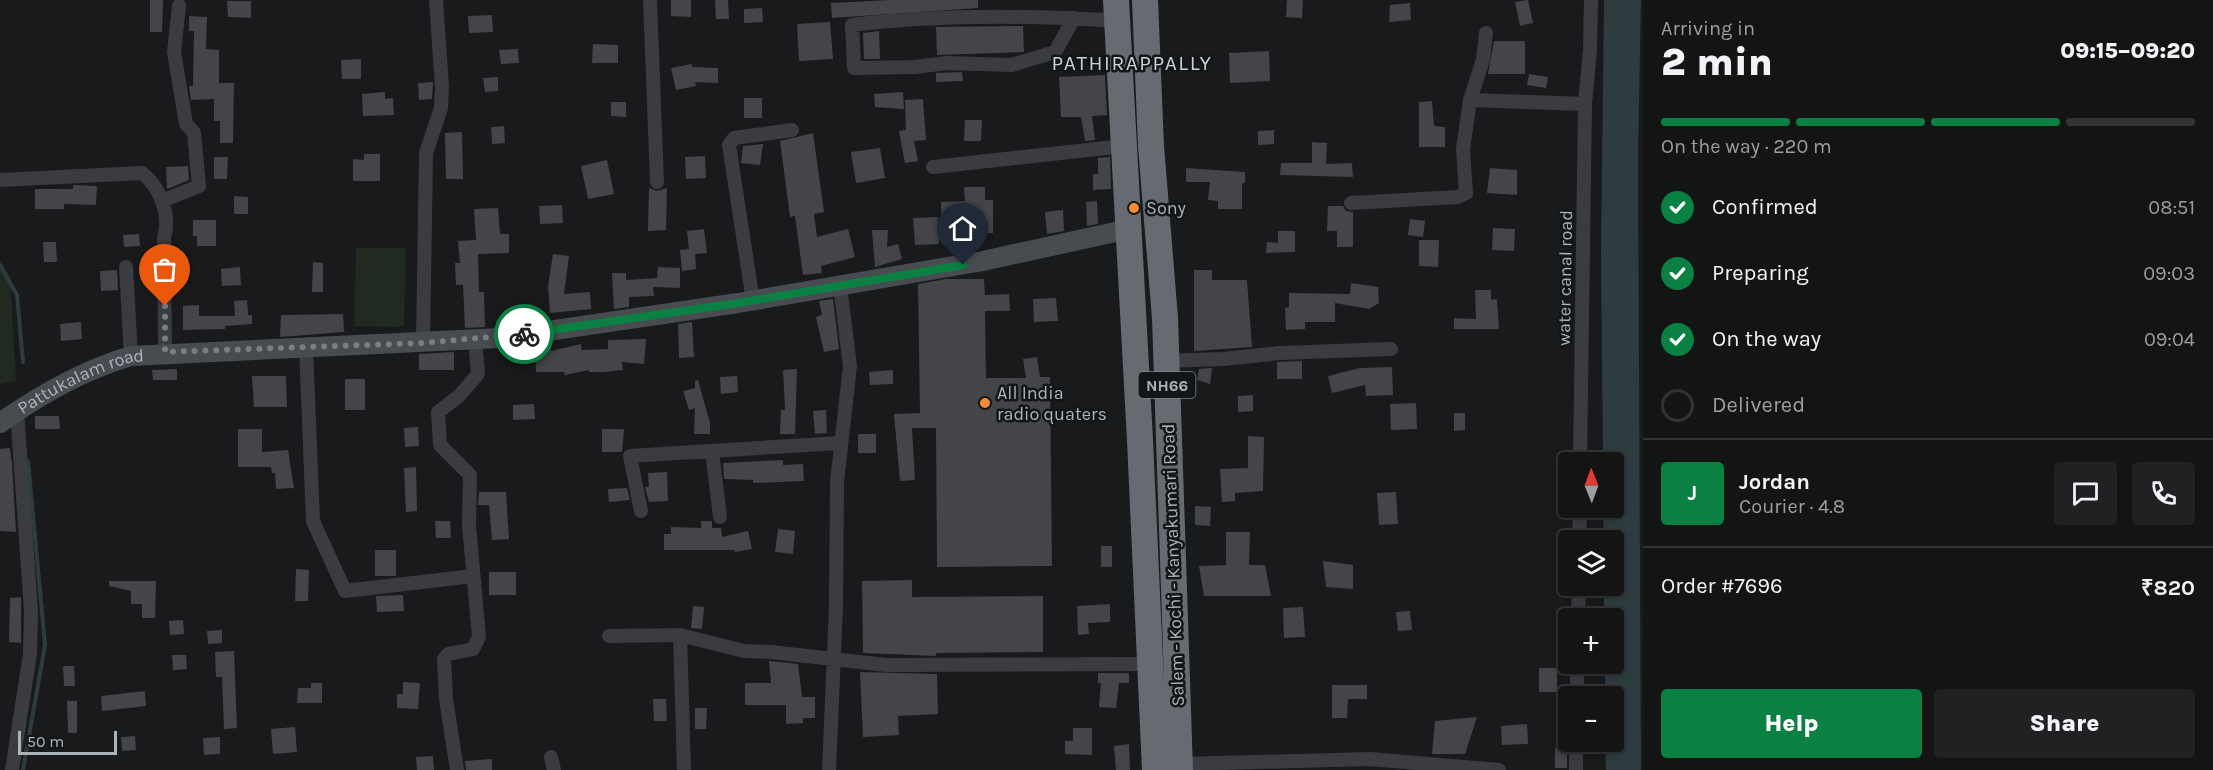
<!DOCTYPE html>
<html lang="en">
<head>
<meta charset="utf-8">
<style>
  :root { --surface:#131414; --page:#202122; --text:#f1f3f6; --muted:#9d9ea0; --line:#323334; --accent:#0b8043 }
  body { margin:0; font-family:Karla,sans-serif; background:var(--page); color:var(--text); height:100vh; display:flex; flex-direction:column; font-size:22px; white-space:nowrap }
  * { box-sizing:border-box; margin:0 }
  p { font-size:20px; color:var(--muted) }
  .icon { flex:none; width:33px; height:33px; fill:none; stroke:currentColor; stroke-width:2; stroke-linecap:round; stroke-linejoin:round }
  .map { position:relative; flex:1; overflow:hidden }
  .drawer { display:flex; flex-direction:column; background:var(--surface); width:570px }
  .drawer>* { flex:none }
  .needle { width:39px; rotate:359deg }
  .controls { position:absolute; left:1558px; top:452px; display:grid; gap:12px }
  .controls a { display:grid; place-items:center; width:66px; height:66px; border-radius:6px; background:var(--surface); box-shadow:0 3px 9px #0003,0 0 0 2px var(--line); font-size:30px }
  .scale { position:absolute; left:18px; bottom:15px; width:99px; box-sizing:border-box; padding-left:6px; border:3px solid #abb4bb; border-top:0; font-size:16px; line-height:21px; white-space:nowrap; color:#abb4bb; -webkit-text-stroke:4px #141516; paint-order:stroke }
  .pin { position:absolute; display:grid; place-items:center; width:51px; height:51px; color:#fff; margin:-62px -26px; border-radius:50% 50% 50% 0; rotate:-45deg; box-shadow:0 0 6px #0007 }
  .pin .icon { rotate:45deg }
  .courier { position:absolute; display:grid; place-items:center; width:60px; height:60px; margin:-30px; border:4px solid #0b8043; border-radius:50%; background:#fff; color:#222; box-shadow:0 2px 8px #0007 }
  .summary em { font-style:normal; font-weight:800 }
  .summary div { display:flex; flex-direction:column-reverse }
  .summary { display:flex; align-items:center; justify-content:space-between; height:102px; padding:0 18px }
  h1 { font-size:39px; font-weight:800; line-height:45px }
  .bar { display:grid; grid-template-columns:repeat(4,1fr); gap:9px 6px; align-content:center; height:72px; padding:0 18px }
  .bar i { height:8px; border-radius:4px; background:var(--line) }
  .bar .on { background:var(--accent) }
  .bar p { grid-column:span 4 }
  .line { display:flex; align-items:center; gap:15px; padding:0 18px; border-top:2px solid var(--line) }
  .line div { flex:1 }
  .round { display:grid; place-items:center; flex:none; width:63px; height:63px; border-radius:6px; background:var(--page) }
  ol { padding:0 18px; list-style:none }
  li { display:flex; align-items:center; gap:18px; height:66px }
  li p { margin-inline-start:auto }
  li .icon { padding:6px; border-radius:50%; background:var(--accent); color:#fff; stroke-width:4 }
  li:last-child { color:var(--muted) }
  li i { width:33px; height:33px; border:3px solid var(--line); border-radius:50% }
  .action { display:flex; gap:12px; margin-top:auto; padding:12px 18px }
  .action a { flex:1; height:69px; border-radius:6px; background:var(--accent); color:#fff; font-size:24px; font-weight:800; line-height:69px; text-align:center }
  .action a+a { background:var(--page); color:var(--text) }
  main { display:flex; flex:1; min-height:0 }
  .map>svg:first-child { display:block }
  .green { fill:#212a21 }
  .water { fill:#2e3c40 }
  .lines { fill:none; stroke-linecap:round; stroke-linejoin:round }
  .stream { stroke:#2e3c40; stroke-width:4 }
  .building { fill:#434548 }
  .street { stroke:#3a3c41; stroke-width:14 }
  .secondary { stroke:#484c51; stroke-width:20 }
  .highway { stroke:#666b72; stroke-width:26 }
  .done { stroke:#787e83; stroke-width:6; stroke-dasharray:0 10.8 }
  .route { stroke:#0b8043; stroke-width:8 }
  .poi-dot { fill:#f68d36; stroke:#141516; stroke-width:2 }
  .labels { text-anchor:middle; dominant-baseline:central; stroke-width:5; stroke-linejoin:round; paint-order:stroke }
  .shield { fill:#141516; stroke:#7e848a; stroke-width:1.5 }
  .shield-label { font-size:16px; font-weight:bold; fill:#abb4bb }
  .poi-label { font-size:18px; fill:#abb4bb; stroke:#141516; text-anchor:start }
  .street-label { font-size:18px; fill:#abb4bb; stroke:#141516 }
  .quarter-label { font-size:21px; letter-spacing:1.5px; fill:#ccd2d7; stroke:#141516 }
</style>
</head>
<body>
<main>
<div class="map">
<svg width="1643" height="770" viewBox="0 0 1643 770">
  <rect width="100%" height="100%" fill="#191a1b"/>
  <!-- green -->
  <path class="green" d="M356,248H406L404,327L354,326Z
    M0,261L10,277L16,381L0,384Z"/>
  <!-- water -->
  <path class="water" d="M1604,0H1641L1638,158L1641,770H1606L1605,741H1614V696H1605V663H1614V618H1604V585H1614V540H1604L1603,507H1614V462H1603L1601,253Z"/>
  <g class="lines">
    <!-- stream -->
    <path class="stream" d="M0,265L17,295L23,362
      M23,770L45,645L28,461"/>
  </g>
  <!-- building -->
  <path class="building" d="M150,0H163L162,32H150Z
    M671,0H691V17L671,16Z
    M715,0H728L729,19H716Z
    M890,0H978V8L832,18L831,3Z
    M1287,0H1303L1302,18L1286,17Z
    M1528,0L1533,23L1520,26L1515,2Z
    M227,1H251V18L228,17Z
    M1410,3L1411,20L1389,22L1390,5Z
    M762,8L763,22L744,23V9Z
    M492,15L493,32L469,33L468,16Z
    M189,16L207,17L206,49L219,50V83H234L233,143H220V121H214V99L191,100L189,86H193L194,31H189Z
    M830,22L833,59L799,61L797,24Z
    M1023,26L1024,52L937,55L936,27Z
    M879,31L880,59H864L863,33Z
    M1494,41H1525V74H1488Z
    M593,44L618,45V63H592Z
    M518,49L519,63L501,64L499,50Z
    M1269,51L1270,81L1230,83L1229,53Z
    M361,59V79H342L341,60Z
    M692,64V67L718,68V83L695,82L696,86L676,90L671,68Z
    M962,72L963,81L936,82V73Z
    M1529,74L1548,77L1546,88L1527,85Z
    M1105,75L1107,115L1092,116L1095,140L1085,141L1081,117H1061L1059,77Z
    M498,77V91L485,92L483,78Z
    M433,82L432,99L419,100L418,83Z
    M385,92V99L393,98L394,115L363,116L362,94Z
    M903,92L904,109L875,107L874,94Z
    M744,98H762V118H744Z
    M923,99L926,140L914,141L918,161L905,163L899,131L906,130L905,100Z
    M1432,101L1434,126L1445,127V147H1419V102Z
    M611,102H626V117L611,116Z
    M965,120H982L981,141H964Z
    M504,126L505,143L492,144L491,127Z
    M1274,130V144L1258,145V131Z
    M462,132L463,179H446L445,133Z
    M813,133L824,212L814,214L817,237L848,229L855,257L821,266L822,273L803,275L795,216L790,217L780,141Z
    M1312,142L1327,143L1326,164L1352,163L1353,177L1280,175L1281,163H1312Z
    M763,144L760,165L741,163L743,146Z
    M880,148L885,178L856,183L851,152Z
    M364,154H380V181H353V159L364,160Z
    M705,156L706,178L686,179L685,157Z
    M214,157H228L227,179H214Z
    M1110,157L1111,189L1093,190V174H1098V158Z
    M607,160L614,194L588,199L581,166Z
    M188,166L189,180L167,189L166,167Z
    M1186,168L1245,172V183H1242V209H1218V201L1208,200L1210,182H1186Z
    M1490,168L1517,170V195L1487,193Z
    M73,185L97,186L96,205L64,204V209H35V189H73Z
    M964,187H985V200H993V233L972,234V220L941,221V202L965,201Z
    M649,188L657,191L667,188L666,230L648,231Z
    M234,196L248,197V214H234Z
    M1097,201L1098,224L1087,226L1086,202Z
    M562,205L563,223L540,224L539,206Z
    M1328,206H1343L1346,211L1353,212V247H1337V231H1327Z
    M498,208L500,234H509V253L478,254L479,292H484L485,327L465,328L463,285H456L455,263H460L458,241L476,240L474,209Z
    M1063,210L1064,231L1047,234L1045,212Z
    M938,217L939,244L915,245L913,218Z
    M1410,219L1425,221L1423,237L1408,235Z
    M193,220H216V246H197V236H193Z
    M1493,228L1515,229L1514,251L1492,250Z
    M704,229L707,253L695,254L696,269L682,271L680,250L689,249L687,231Z
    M872,230H888L887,247L898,244L902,259L875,267Z
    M1278,231H1295V252L1266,253L1267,242L1278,243Z
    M139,234L140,246L124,247L123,235Z
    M1419,240H1439L1438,267L1419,266Z
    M43,242H56L57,262H44Z
    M553,254L569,256L564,294L590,292L591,309L550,313L548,286Z
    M313,262L323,263V292H312Z
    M240,267L241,285L222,286L221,269Z
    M658,267L680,268V288L653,287L654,296L629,297V307L614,309L612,273H626V280L657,278Z
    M117,270L118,290L101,291L100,271Z
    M1194,270H1212V280H1247L1252,347L1194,351Z
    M946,279H984L985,295L1009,294L1010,311H985L986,378H1026L1023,359L1037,357L1040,377H1050L1052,566L937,567L936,428H912L915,480L900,481L894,414L920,413L918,284Z
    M1351,283L1378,287L1379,303L1369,309L1335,303V322H1305V329L1286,330L1285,308L1289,307V293L1350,294Z
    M1475,290H1491V300L1497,299L1499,329H1454V318L1476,319Z
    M1056,298L1058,321L1034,322L1033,299Z
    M833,299L839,349L824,352L816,317L822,315L819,301Z
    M247,300L248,315H252V324L225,326V329L183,330V306L199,305V316H235L234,301Z
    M343,314L344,332L280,337L281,315Z
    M81,322L82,339L61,341L60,324Z
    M692,322L694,357L679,358L678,324Z
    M646,339L644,364L622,362L623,370L604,372H589V370L565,375L564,372H536L535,345L550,343L551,351L581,344L582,350L608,349V340Z
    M454,352V370H419V354Z
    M1302,361V379H1277V362Z
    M1392,367L1393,395L1366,396L1365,385L1332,393L1328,376L1360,368Z
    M1212,368L1210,384L1197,380L1199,369Z
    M177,369V380H153L152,370Z
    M797,369L795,434H780L781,410H785L783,370Z
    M893,370V384L870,385L869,372Z
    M252,376H286L287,407H254Z
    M737,376L738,392L721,394L720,377Z
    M345,379H365V410H345Z
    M698,380L710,423V434H694L695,408L689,410L683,391L695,388V381Z
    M1253,395V411L1238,412V396Z
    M1416,403L1417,429L1391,430L1390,404Z
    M534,404L535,419L513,420V405Z
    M826,410L827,433L815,434L813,411Z
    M1454,413H1465V430L1454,431Z
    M35,416H59L60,429H35Z
    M418,427L419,446L405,447L404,428Z
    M238,429H262V452L288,450L294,488L276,489L275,473H272L271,467H238Z
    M602,429H624L622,452H602Z
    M858,434H876V453H858Z
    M1248,436L1264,437L1263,491L1235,493V501L1222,502L1220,469L1248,468Z
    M10,448L12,464L16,532L0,531V449Z
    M783,460V465L803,464L804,481L753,483V480L724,479L723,463Z
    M416,467L417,511L406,512L404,468Z
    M667,472L668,501L649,502L645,487H649L648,473Z
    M627,488L630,500L609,502L608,489Z
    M479,492H506L509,539L492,540L489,505H478Z
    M1396,492L1398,524L1379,525L1377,493Z
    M1195,506L1211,507L1210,526L1195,525Z
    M435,521H450L451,538H436Z
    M701,521H712V528H721L722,537L748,531L752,549L735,552L734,550H664V534H671V527L701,528Z
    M778,529L795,531L793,554L775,552Z
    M1226,532H1250L1249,565H1265L1271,596H1204L1199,566L1226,565Z
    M1101,546H1112V567H1101Z
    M375,550H396V576H375Z
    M1323,561L1353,565V589L1326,587Z
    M296,569L309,570L308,601H295Z
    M489,572H516V595H489Z
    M912,580V597L1043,596V652L936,653V656L863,653L862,581Z
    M109,581H156L155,618H142V604H131V591L109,586Z
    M403,595L404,611L377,612L376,596Z
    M21,597V643L9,642L10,598Z
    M1110,604V622L1088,623L1089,634L1078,635L1077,606Z
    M693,606L704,607L702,629L691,628Z
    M1303,607L1305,637L1284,638L1283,608Z
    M1410,611L1412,630L1398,631L1396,612Z
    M183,620L184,634L170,635L169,621Z
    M222,630V643L208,644L207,631Z
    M234,651L237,728L224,729L222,677H216L215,652Z
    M172,655H186L187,669L173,670Z
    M769,661L798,664L802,697H815V718H803V723L786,724V705H745V683H771Z
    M63,666H74L75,686H64Z
    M1539,668H1557V692H1539Z
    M860,672L937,674L938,714L898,716L899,735L863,737Z
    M1098,673H1129V683H1119L1116,708L1099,707L1101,683H1098Z
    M403,682L420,683L418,709L397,708V694H403Z
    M311,683H322V703H297L298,688H311Z
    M1332,685H1367V699H1348L1347,718H1332Z
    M145,691L146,706L102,711L101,696Z
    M653,699H666L667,721H654Z
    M67,701H77V733H68Z
    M695,708H707L706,729H695Z
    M1477,717L1465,754H1432L1435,721Z
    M1527,724L1528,744L1502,745L1501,726Z
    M295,727L297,752L273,754L271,729Z
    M1073,728H1092V755L1065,754V741H1073Z
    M135,736L136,750L122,751L121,737Z
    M220,737V754L204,755L203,738Z
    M1129,744L1130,770H1116L1114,746Z
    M1555,748H1567V768H1555Z
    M433,756L434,770H417L416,757Z
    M492,759V770H466L465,761Z"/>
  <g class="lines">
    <!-- street -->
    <path class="street" d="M650,0L657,182
      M1074,18L1055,52L1012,65L947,63L915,67L854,68L852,25C941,14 1028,15 1117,21
      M1470,100L1483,60L1486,33
      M933,167L1124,146
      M0,180L142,173C160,187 171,215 164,238L165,352
      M162,201L199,186L194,133L186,124L174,52L179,6
      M1351,203L1458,197L1466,193L1463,149L1470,100L1585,104
      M126,267L131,356
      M753,301L729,145L734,138L792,130
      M423,343L426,153L441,108L442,87L436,0
      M306,347L313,521L345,591L473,576
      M1166,361L1223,359L1280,353L1391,349
      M712,451L720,517
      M1580,462L1585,104L1590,50L1591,0
      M641,511L630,456L840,443
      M1579,540L1580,507
      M1578,618L1579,585
      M609,636L680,635
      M1577,696V663
      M551,757L554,770
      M1180,764L1370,759L1499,770
      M12,770L30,654L31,611L17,411
      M457,770L446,699L444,659L448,654L473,649L479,637L469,525L470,475L440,445L438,412L459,396L478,374L475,339
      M684,770L680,635L744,651L771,652L886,665L1150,664
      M829,770L836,607L837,482L850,366L840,286
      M1576,770V741"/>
    <!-- secondary -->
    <path class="secondary" id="s1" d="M0,423C41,394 83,370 131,356L500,338L738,303L983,261L1129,229"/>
    <!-- highway -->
    <path class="highway" d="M1116,0L1140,440L1155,770
      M1145,0L1151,146L1165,318L1180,770"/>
  </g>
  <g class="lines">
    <!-- done -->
    <path class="done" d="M165,306V352L423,343L524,334"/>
    <!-- route -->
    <path class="route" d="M524,334L738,303L963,265"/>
  </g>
  <!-- markers -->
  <g class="poi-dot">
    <circle cx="1134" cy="208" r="6"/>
    <circle cx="985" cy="403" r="6"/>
  </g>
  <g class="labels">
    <!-- shield labels -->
    <rect class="shield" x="1138.5" y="372" width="57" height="26" rx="4.5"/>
    <g class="shield-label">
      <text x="1167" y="385">NH66</text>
    </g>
    <!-- poi labels -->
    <g class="poi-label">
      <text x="1146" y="208">Sony</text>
      <text x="997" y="393">All India<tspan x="997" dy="21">radio quaters</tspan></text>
    </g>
    <!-- street labels -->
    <g class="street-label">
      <text transform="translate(1565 278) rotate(-89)">water canal road</text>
      <text stroke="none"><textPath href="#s1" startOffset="92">Pattukalam road</textPath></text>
      <text transform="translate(1173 565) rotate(-92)">Salem - Kochi - Kanyakumari Road</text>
    </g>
    <!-- quarter labels -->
    <g class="quarter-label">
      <text x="1132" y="63">PATHIRAPPALLY</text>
    </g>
  </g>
</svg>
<div class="controls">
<a><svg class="needle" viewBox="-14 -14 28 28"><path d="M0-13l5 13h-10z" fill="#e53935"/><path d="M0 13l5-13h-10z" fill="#9d9ea0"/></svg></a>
<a><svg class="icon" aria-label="layers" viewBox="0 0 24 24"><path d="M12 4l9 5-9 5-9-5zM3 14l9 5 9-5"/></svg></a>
<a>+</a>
<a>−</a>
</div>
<div class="scale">50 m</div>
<div class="pin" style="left:165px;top:306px;background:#ea580c"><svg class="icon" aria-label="bag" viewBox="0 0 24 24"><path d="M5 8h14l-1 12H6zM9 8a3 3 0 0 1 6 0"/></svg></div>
<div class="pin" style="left:963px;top:265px;background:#1f2937"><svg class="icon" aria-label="home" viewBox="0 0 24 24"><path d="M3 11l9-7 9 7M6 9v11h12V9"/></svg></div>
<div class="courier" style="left:524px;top:334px"><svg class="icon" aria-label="bike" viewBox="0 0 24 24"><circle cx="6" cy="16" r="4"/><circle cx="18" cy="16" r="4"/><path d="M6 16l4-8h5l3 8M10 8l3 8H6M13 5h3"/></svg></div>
</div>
<section class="drawer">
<div class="summary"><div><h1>2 min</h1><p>Arriving in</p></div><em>09:15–09:20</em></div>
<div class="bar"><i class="on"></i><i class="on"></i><i class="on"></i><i></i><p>On the way · 220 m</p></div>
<ol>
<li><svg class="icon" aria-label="check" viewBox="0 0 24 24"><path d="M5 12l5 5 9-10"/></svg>Confirmed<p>08:51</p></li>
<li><svg class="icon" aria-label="check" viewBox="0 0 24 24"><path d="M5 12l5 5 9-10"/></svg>Preparing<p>09:03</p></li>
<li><svg class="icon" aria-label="check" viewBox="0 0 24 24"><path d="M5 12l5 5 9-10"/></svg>On the way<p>09:04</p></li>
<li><i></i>Delivered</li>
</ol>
<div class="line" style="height:108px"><b class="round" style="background:var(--accent);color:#fff">J</b><div><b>Jordan</b><p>Courier · 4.8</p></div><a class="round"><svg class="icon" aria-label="chat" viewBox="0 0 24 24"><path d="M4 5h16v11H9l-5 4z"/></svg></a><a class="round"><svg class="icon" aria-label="phone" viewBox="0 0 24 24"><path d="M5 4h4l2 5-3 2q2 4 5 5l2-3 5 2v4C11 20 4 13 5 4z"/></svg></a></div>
<div class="line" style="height:78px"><div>Order #7696</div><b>₹820</b></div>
<div class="action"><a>Help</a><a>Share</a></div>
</section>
</main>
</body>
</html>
